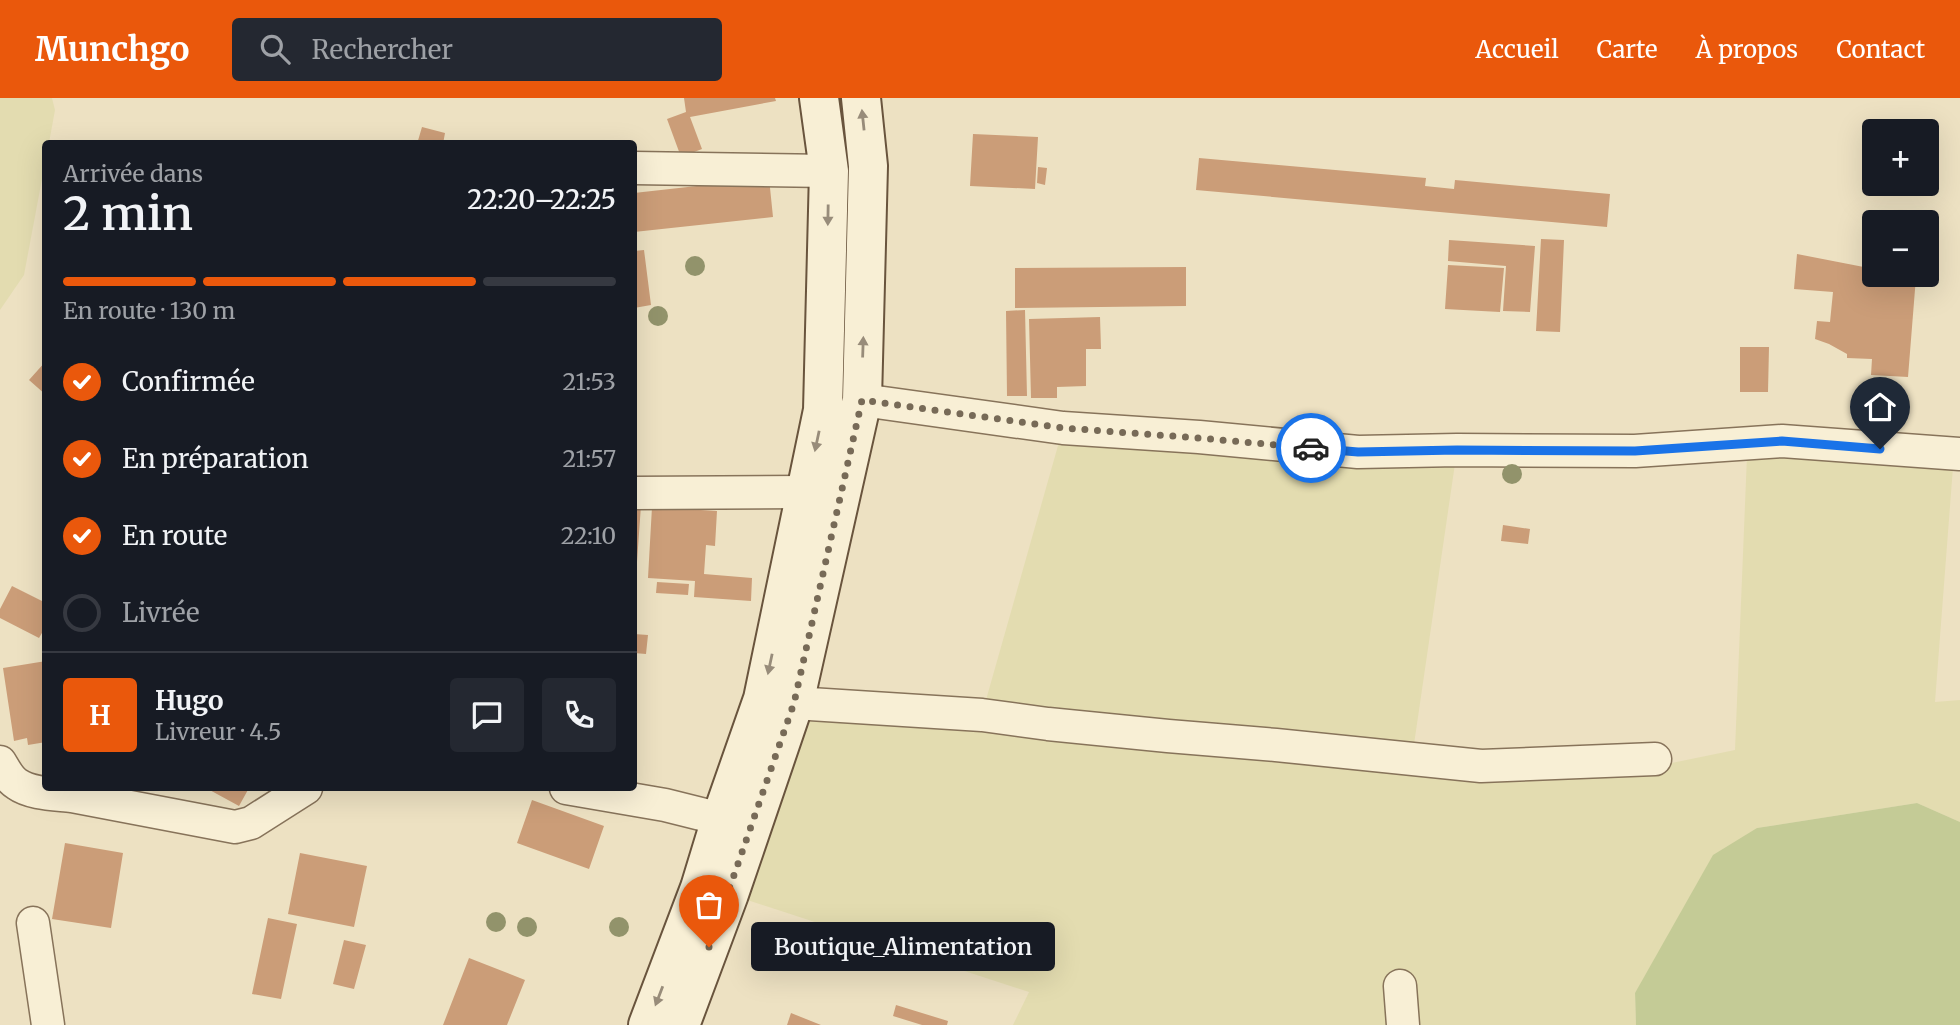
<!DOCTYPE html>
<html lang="fr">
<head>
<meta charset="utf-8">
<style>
  :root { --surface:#171b24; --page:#242831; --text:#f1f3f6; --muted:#9ea1a6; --line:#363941; --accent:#ea580c }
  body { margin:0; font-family:Merriweather,serif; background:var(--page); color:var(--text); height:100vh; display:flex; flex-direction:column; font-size:26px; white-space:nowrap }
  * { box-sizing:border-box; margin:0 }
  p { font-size:23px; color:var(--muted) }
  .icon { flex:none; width:38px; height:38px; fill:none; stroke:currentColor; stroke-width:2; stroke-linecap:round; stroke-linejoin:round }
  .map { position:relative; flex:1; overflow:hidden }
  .details { position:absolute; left:42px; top:42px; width:595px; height:651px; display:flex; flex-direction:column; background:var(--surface); border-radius:7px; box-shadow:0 7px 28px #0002 }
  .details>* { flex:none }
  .tools { position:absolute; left:1862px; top:21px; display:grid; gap:14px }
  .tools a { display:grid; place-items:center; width:77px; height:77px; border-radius:7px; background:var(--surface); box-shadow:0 7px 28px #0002; font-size:35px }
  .pin { position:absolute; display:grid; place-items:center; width:60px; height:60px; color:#fff; margin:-72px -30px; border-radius:50% 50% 50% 0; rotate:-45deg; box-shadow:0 0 7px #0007 }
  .pin .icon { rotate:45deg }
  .courier { position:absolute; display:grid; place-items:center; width:70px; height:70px; margin:-35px; border:5px solid #1a73e8; border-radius:50%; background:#fff; color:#222; box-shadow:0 2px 9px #0007 }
  .bubble { position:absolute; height:49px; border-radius:7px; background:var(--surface); box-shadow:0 7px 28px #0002; font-size:23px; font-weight:600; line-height:49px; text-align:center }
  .headline em { font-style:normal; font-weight:600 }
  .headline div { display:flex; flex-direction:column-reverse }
  .headline { display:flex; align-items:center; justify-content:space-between; height:119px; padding:0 21px }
  h1 { font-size:46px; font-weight:600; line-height:52px }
  .bar { display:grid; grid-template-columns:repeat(4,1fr); gap:10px 7px; align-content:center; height:84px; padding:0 21px }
  .bar i { height:9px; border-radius:5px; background:var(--line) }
  .bar .on { background:var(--accent) }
  .bar p { grid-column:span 4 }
  .line { display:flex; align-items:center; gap:18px; padding:0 21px; border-top:2px solid var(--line) }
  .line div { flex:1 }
  .round { display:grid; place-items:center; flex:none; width:74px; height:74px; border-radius:7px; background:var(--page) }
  ol { padding:0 21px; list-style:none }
  li { display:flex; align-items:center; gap:21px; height:77px }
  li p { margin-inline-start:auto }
  li .icon { padding:7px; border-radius:50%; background:var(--accent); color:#fff; stroke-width:4 }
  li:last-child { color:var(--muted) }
  li i { width:38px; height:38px; border:4px solid var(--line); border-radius:50% }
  header { display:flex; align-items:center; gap:42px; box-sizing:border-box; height:98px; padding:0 35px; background:var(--accent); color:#fff }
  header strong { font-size:33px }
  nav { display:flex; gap:38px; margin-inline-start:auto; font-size:24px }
  .search { width:490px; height:63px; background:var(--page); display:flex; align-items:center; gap:18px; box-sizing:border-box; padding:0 24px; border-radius:7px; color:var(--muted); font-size:26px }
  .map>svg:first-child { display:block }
  .farmland { fill:#e3dcb0 }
  .green { fill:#c4cb96 }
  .building { fill:#cb9d78 }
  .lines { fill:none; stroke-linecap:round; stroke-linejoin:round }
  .street-casing { stroke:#87735a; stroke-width:35 }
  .secondary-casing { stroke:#69543d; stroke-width:42 }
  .street { stroke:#f8efd5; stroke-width:32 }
  .secondary { stroke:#f8efd5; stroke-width:38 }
  .tree { fill:#92936b }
  .oneway { fill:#988c7a }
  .done { stroke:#776a57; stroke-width:7; stroke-dasharray:0 12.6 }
  .route { stroke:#1a73e8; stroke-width:9 }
</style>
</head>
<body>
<header>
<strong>Munchgo</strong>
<div class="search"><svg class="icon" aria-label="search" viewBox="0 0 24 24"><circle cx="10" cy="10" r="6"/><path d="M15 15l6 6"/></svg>Rechercher</div>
<nav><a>Accueil</a><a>Carte</a><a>À propos</a><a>Contact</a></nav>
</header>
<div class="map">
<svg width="1960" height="927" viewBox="0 0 1960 927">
  <rect width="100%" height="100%" fill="#ede1c2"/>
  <!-- farmland -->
  <path class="farmland" d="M0,0H52L55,12L49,45L46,46L45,65L24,177L0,212Z
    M1063,330L1457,352L1412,660L1657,668L1735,652L1748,333L1954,356L1935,604L1960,602V724L1917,705L1757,730L1635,895L1636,927H1013L1029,894L729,796L794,605L982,616Z"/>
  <!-- green -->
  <path class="green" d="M1917,705L1960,724V927H1636L1635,895L1713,757L1757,730Z"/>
  <!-- building -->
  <path class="building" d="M684,0H775L776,3L690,19L702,51L681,59L667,21L686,14Z
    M422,29L445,35L443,46H417Z
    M973,36L1038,39L1035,91L970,88Z
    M1199,60L1426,80L1425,88L1454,91L1455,82L1610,96L1607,129L1196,92Z
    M1038,69L1047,70L1045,87L1037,85Z
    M769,80L773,119L634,134V95Z
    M1541,141L1564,142L1560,234L1536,233Z
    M1449,142L1535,148L1530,214L1503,213L1506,168L1448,163Z
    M644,152L651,207L634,210V153Z
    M1797,156L1874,171V177H1906L1916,179L1908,279L1871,277L1872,261L1847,260V256L1829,246L1815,241L1817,223L1830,224L1833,194L1794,191Z
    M1448,167L1504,170L1500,214L1445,211Z
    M1186,169V208L1015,210V170Z
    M1025,212L1027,298H1007L1006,213Z
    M1100,219L1101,251H1086V288L1057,289V300H1031L1029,221Z
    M1740,249H1769L1768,294H1740Z
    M46,263V297L29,282Z
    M634,407H641L637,464H634Z
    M652,409L717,413L715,448L706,447L704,476L752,480L751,503L694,499L695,483L648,480Z
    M1503,427L1530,431L1528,446L1501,443Z
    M657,484L689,486L688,497L656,495Z
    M12,488L46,505V528L39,540L0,520V511Z
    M634,536L648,537L646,556L634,555Z
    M46,563V644L28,647L27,640L14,643L3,570Z
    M206,690H249L239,708Z
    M532,702L604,728L589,771L517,745Z
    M65,745L123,755L111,830L52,821Z
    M300,755L367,768L354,829L288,816Z
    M268,820L297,826L281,901L252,896Z
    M344,842L366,847L354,891L333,886Z
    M469,860L525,882L507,927H443Z
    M896,907L948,923L947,927H922L893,918Z
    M791,915L821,927H787Z"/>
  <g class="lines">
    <!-- street casing -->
    <g class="street-casing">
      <path id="street" d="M634,70L829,73
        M862,302L1063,330L1199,339L1358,354L1457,352L1635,353L1782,343L1960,356
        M634,395L806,394
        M794,605L982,617L1048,626L1168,638L1276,647L1481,668L1655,661
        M0,664C5,672 9,681 17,686C31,696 55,696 72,698
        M73,690L72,698L235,729L251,725L306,690
        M566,690L665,707L721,721
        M33,825L48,927
        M1400,888L1403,927"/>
    </g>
    <!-- secondary casing -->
    <g class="secondary-casing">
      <path id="secondary" d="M648,927L700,790L721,721L763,601L823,312L829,73L819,0
        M680,927L729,796L794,605L862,302L868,68L861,0"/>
    </g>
    <!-- street -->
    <use href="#street" class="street"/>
    <!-- secondary -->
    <use href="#secondary" class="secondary"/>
  </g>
  <!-- trees -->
  <g class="tree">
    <circle cx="695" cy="168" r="10"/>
    <circle cx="658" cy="218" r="10"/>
    <circle cx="1512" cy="376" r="10"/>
    <circle cx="496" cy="824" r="10"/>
    <circle cx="527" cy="829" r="10"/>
    <circle cx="619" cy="829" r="10"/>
  </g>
  <!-- one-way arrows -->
  <defs><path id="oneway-solid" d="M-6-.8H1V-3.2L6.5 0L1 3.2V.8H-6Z" transform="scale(1.75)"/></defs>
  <g class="oneway">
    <use href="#oneway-solid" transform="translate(863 22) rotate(-96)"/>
    <use href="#oneway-solid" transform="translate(828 117) rotate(91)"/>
    <use href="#oneway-solid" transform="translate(863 249) rotate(-88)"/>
    <use href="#oneway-solid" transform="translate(817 343) rotate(102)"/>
    <use href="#oneway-solid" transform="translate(770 566) rotate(102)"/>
    <use href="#oneway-solid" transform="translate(659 898) rotate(111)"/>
  </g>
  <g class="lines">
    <!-- done -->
    <path class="done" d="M709,849L794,605L862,302L1063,330L1199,340L1311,350"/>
    <!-- route -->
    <path class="route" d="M1311,350L1358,354L1457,352L1635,353L1782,343L1880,351"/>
  </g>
</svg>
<div class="tools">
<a>+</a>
<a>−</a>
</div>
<div class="pin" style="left:709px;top:849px;background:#ea580c"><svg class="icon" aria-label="bag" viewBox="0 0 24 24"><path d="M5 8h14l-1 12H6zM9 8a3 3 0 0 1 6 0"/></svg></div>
<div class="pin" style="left:1880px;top:351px;background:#1f2937"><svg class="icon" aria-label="home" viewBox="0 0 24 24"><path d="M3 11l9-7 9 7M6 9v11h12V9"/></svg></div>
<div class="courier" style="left:1311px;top:350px"><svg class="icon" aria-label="car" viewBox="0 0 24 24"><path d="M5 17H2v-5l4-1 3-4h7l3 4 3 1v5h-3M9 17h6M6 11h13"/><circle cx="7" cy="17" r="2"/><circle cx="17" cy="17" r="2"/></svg></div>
<div class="bubble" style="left:751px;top:824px;width:304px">Boutique_Alimentation</div>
<section class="details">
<div class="headline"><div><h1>2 min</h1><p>Arrivée dans</p></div><em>22:20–22:25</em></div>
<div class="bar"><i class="on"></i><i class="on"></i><i class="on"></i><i></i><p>En route · 130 m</p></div>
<ol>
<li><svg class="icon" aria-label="check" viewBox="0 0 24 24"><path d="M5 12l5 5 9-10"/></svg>Confirmée<p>21:53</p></li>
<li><svg class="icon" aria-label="check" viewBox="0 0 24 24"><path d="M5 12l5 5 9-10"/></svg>En préparation<p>21:57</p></li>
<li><svg class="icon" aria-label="check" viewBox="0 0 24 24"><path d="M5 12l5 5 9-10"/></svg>En route<p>22:10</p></li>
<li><i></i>Livrée</li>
</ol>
<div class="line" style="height:126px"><b class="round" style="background:var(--accent);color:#fff">H</b><div><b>Hugo</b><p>Livreur · 4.5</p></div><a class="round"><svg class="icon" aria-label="chat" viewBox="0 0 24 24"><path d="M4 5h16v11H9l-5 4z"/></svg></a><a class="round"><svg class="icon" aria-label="phone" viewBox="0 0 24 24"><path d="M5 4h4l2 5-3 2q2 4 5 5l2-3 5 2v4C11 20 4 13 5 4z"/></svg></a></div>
</section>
</div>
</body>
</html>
